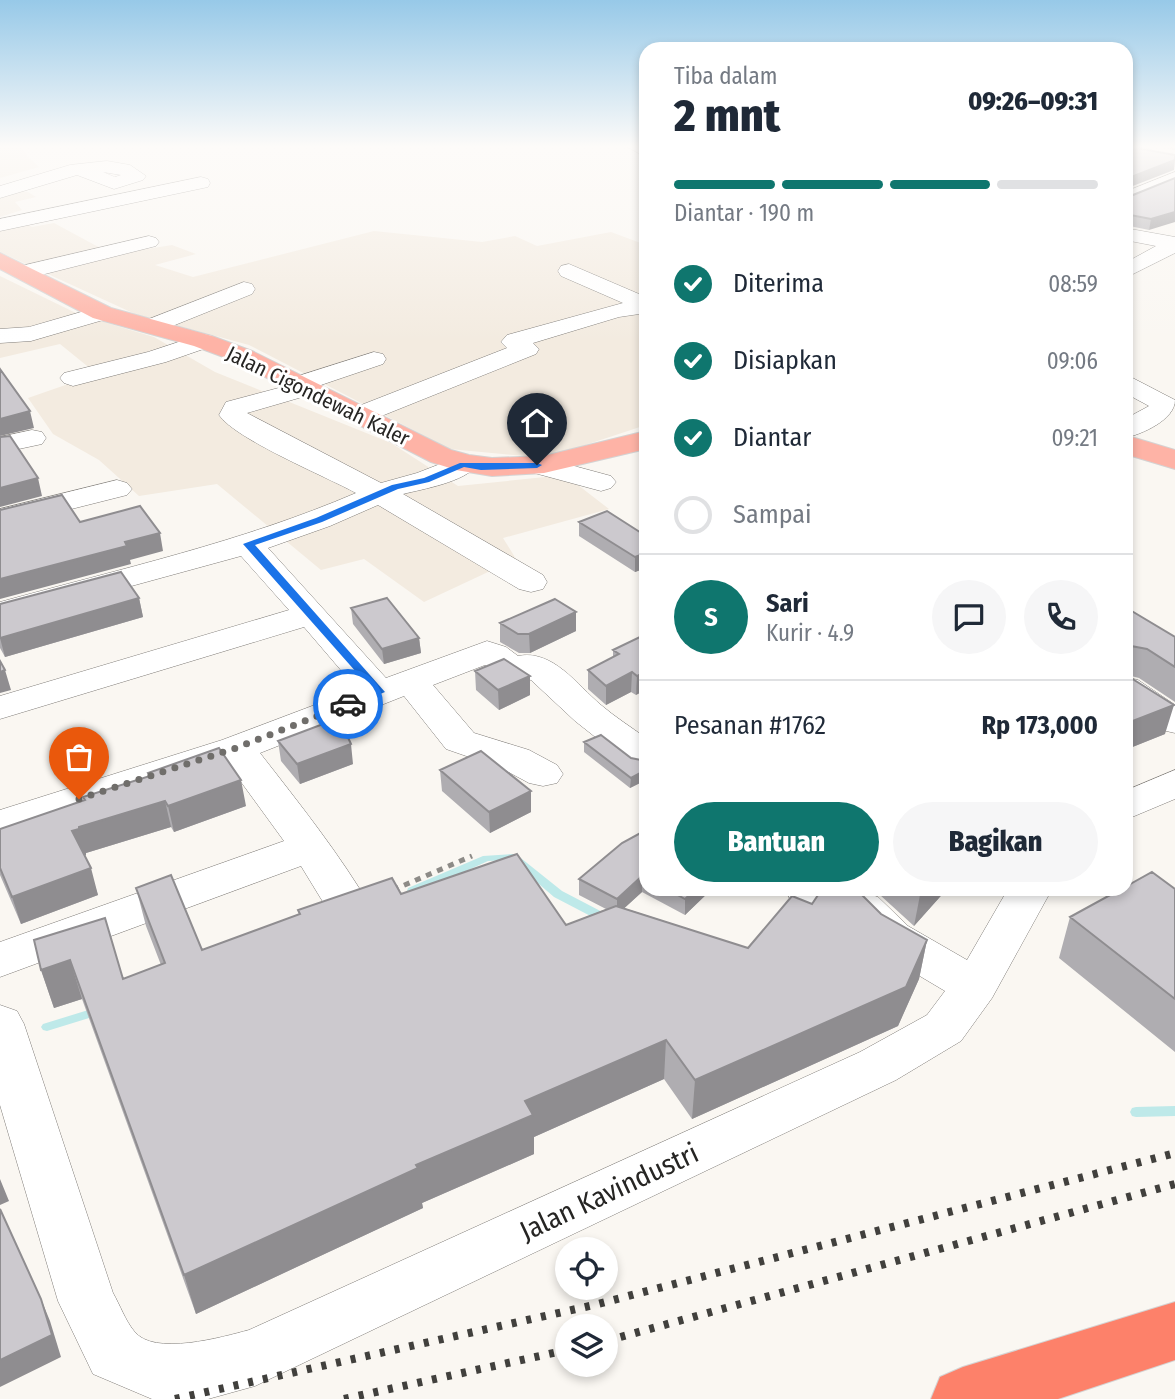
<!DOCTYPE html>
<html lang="id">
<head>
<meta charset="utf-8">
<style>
  :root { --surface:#fff; --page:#f6f6f7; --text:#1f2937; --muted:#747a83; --line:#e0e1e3; --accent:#0f766e }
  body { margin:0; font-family:"Fira Sans Condensed",sans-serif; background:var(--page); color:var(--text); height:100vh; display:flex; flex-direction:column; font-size:26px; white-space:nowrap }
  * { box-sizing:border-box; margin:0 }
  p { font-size:23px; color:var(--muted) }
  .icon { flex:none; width:38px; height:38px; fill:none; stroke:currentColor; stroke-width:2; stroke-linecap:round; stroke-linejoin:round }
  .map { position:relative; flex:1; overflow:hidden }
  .side { position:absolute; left:639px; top:42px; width:494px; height:854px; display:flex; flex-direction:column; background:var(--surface); border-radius:21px; box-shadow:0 4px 10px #0003 }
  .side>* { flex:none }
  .fabs { position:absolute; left:555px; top:1237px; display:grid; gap:14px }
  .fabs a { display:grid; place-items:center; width:63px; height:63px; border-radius:50%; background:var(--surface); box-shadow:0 4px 10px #0003; font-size:35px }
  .pin { position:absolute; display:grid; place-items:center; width:60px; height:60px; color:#fff; margin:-72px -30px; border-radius:50% 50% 50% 0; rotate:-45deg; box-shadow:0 0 7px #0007 }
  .pin .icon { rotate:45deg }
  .courier { position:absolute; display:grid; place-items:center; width:70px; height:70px; margin:-35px; border:5px solid #1a73e8; border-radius:50%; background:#fff; color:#222; box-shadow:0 2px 9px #0007 }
  .headline em { font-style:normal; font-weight:800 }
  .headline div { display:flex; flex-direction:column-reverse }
  .headline { display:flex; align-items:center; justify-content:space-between; height:119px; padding:0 35px }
  h1 { font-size:46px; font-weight:800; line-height:52px }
  .bar { display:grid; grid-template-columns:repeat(4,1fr); gap:10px 7px; align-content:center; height:84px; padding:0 35px }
  .bar i { height:9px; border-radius:5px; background:var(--line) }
  .bar .active { background:var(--accent) }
  .bar p { grid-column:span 4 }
  .line { display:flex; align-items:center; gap:18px; padding:0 35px; border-top:2px solid var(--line) }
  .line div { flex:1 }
  .round { display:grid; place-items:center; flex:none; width:74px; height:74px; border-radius:37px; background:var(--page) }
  ol { padding:0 35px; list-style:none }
  li { display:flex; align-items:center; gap:21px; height:77px }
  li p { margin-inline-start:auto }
  li .icon { padding:7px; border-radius:50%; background:var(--accent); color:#fff; stroke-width:4 }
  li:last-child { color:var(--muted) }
  li i { width:38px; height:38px; border:4px solid var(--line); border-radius:50% }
  .action { display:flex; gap:14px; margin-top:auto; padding:14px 35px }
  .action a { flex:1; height:80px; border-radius:42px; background:var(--accent); color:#fff; font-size:28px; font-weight:800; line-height:80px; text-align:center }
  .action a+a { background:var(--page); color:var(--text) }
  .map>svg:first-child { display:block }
  .built { fill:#f3ebe0 }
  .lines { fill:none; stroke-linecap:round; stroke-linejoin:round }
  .stream { fill:#bee9e9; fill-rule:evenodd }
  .minor-casing { stroke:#807d79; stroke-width:1 }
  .major-casing { stroke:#d4d3d3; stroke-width:2 }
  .highway-casing { stroke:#d4d3d3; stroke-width:2 }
  .path { stroke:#8d8b87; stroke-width:5; stroke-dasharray:6 6; stroke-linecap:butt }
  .minor { fill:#fff; fill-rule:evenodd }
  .major { fill:#feb3a6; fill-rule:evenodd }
  .highway { fill:#fd816a; fill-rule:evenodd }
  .rail { stroke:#41403d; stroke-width:8; stroke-dasharray:5 10; stroke-linecap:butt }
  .wall { fill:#afadb1 }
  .shaded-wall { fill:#8f8d90 }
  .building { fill:#ccc9ce; stroke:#8f8d90; stroke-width:2 }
  .route { fill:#1a73e8 }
  .done { stroke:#706e6b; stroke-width:7; stroke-dasharray:0 12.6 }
  .labels { text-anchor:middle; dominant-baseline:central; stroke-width:6; stroke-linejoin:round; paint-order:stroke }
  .far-street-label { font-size:21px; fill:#262523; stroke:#fff }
  .near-street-label { font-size:28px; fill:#262523; stroke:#fff }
</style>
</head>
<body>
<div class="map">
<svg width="1175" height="1399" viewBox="0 0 1175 1399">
  <rect width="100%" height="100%" fill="#faf7f2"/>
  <!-- built -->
  <path class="built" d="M0,145H23L21,147L27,156L39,167L0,178Z
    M0,188L28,192L36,197L15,202L22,210L0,217Z
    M21,220L32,227L54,223L104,250H141L172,245L196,254L155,265L193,277L374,231L482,242L515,236L537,246L611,232L646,245V425L546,458L450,449L249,345L135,314L0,252V224Z
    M0,276L80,315L154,337L215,372L391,443L458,486L565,475L609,509L503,538L516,559L424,602L364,559L321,570L217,484L139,496L99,460L53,434L28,398L97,374L60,344L0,358Z"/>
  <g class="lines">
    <!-- stream -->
    <path class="stream" d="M513,854L517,855L562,891L610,916L611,919L610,922L606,923L602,922L554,897L511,860L488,861L416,894H408L407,891L408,888L483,856Z
      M98,1007L102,1008L104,1011L102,1014L47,1031L43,1030L41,1027L43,1024Z
      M1175,1106V1116L1136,1117L1132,1116L1130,1112L1132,1108L1136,1107Z"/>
    <!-- minor casing -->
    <g class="minor-casing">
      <path id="minor" d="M624,145H646V157Z
        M107,161L130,165L146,176L143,180L114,189L77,175L0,198V186L70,165ZM103,172L121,175L115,177Z
        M1175,172V185L1125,205V192Z
        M201,177L208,179L210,183L208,187L0,231V219Z
        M1125,228L1175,237V253L1125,278V263L1156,246L1125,240Z
        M149,236L156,238L159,242L156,246L25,279L17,277L14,272L17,267Z
        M569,264L646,297V313L619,317L533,343L539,349L536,354L369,421L360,423L351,421L347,415L351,409L507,348L501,342L507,335L623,303L561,276L558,271L561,266Z
        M244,282L252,284L255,289L252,294L160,331H144L140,326L144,321Z
        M102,306L110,308L114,313L110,318L31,341L0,343V329L29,327Z
        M203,334L212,336L215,341L212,346L166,362L73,386L64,383L60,378L64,373L148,352Z
        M374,352L383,354L386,359L383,364L318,386L320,388L316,393L247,413L381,483L417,473L453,459L463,456L473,459L477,465C465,482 423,489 403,494L543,575L547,582L543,589L531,592L519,589L378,505L330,526L268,548L386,678L487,641L506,647L518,656C553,649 577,685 601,705C615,717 631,727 646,738V769L632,766L575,721L531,680L497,674L485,665L433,685L474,733L529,750L557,765L563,774L557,783L543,786L529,783L501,768L446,749L404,696L260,753C299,803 339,853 372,909L366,920L350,925L334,920L301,866L0,977V942L284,841L228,764L0,838V810L222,740L357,689L304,627L0,719V696L289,610L241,556L0,622V602C120,569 242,542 356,493C327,477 235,439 219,415L226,402L286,386L289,379Z
        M1125,374L1175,400C1175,420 1142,434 1125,438V419L1149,406L1125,393Z
        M32,430L42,432L46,438L42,444L0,453V437Z
        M537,456L611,476L616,482L611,488L601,491L527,471L523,465L527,459Z
        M117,480L127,483L132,489L127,495L0,527V509Z
        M1125,677L1138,680L1175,705V733L1162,730L1125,705Z
        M1175,770V799L1125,820V791Z
        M784,889H853L878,897L908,926L967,960L1008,889H1052L992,998L961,1041L896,1080L255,1386L208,1399H152L93,1374L58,1301L0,1105V1005L17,1011L24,1024L113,1293C120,1305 125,1320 134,1331C153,1357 223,1337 249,1330L860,1052L927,1015L945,991L876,950L846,919L791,900Z"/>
    </g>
    <!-- major casing -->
    <g class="major-casing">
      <path id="major" d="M0,253L111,308L212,336L252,351L451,450L469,455L492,458L544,456L646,431V449L544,473L492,476L456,470L431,462L234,361L194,346L93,318L0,269Z
        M1125,435L1175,450V469L1125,454Z"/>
    </g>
    <!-- highway casing -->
    <g class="highway-casing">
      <path id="highway" d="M1175,1302V1360L1058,1399H931L940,1377L963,1367Z"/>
    </g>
    <!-- path -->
    <path class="path" d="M393,890L472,856"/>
    <!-- minor -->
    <use href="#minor" class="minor"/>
    <!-- major -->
    <use href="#major" class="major"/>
    <!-- highway -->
    <use href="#highway" class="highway"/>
    <!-- rail -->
    <path class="rail" d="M606,1341L1175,1184
      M175,1399L594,1305L1175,1153
      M344,1399L567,1350"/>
  </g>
  <!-- wall -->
  <path class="wall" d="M1152,145H1175V150Z
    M1175,178L1149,230L1125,225V195L1128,197Z
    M579,522L646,536V568L635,572L579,536Z
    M139,598L143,617L5,657L0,648V604Z
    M1125,607L1175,637V702L1139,678L1131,676V678L1165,734L1125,750Z
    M351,608L419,638L421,653L384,664L353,624Z
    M576,612V631L530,653H519L500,642V623Z
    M646,634L636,695L631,692L606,705L588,689V670L613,657V650Z
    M475,671L530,695L499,710L476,690Z
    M278,741L353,764L300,784L281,761Z
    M584,742L631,758L646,761V780L630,788L584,752Z
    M440,770L531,791V812L490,833L442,791Z
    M148,773L246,806L174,832L171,827L86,853V855L85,856L98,895L21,924L0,875V829L84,800L149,776Z
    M646,830V889H712L685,915L642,892L624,908L748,948L812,904L881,914L927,940L919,979L898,1026L692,1119L664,1079L534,1137V1154L422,1203L423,1208L196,1314L82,999L54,1008L41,970L34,940L123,979L161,965L146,926L136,888L202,950L299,914L298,910L401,894L566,925L606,909L579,895V879Z
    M865,889H947L914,926L880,895L865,890Z
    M1175,889V1052L1059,958L1070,917Z"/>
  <!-- shaded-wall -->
  <path class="shaded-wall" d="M1175,160L1174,170L1125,189L1126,179Z
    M1175,212V222L1149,230L1151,219Z
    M30,411L34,428L0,436V419Z
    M38,478L42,496L0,507V488Z
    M160,533L163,551L130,560L131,564L0,599V579L125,542Z
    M646,553V568L635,572V557Z
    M139,598L143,617L5,657L0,638Z
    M576,612V631L530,653L529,634Z
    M419,638L421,653L384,664L382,649Z
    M5,670L11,690L0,693V672Z
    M646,671V690L636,695L637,676Z
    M632,672L631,692L606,705V686Z
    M530,676V695L499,710L498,690Z
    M1174,705L1165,734L1125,750V724Z
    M351,744L353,764L300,784L297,764Z
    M646,770V780L630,788L631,778Z
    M241,780L246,806L174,832L168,806Z
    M531,791V812L490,833L489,812Z
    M165,801L171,827L86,853V855L80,857L72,831L79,827Z
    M91,868L98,895L21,924L12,897Z
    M642,876V892L617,915V899Z
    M696,889H712L685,915V899Z
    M925,889H947L914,926L920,895Z
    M927,940L919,979L898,1026L692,1119L695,1080Z
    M70,960L82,999L54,1008L41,970Z
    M666,1040L664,1079L534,1137V1154L422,1203L423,1208L196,1314L184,1275L416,1165L525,1101Z
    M0,1179L9,1201L0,1205Z
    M41,1299L50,1321L61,1357L0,1387V1360Z"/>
  <!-- building -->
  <path class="building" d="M1125,145H1139L1142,149L1175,155V160L1126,179L1125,189Z
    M1175,178V212L1151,219L1125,214V195L1128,197Z
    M0,369L30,411L0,419Z
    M10,436L38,478L0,488V437Z
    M62,495L80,522L140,506L160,533L125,542L127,546L0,579V510Z
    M607,511L646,536V553L635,557L579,522Z
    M121,572L139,598L0,638V604Z
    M387,598L419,638L382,649L351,608Z
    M555,599L576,612L529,634H518L500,623Z
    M1125,607L1175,637V667L1147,649L1131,646V678L1174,705L1125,724Z
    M646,634V671L637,676L632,672L606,686L588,670L619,654L613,650Z
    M504,659L530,676L498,690L475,671Z
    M0,661L5,670L0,672Z
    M339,718L351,744L297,764L278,741Z
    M601,735L631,758L646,761V770L631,778L584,742Z
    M219,748L241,780L168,806L165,801L79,827V829L72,831L91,868L12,897L0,868V829L85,800L83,797L150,776L148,773Z
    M481,751L531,791L489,812L440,770Z
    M646,830V878L642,876L617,899L579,879L622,843Z
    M517,854L566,925L616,906L748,948L792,896L812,904L822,889H856L881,914L927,940L906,987L695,1080L666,1040L525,1101L533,1115L416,1165L418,1168L184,1275L70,960L41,970L34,940L105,918L123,979L165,963L136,888L171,875L202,950L300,914L298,910L392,878L401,894Z
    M1152,872L1175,889V999L1070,917L1121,889H1125V887Z
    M667,889H696L685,899Z
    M913,889H925L920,895Z
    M0,1209L41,1299L52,1335L0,1360Z"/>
  <!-- sky -->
  <linearGradient id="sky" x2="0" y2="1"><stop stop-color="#97c9e8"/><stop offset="0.43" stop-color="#fdfbf9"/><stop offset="1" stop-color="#fdfbf9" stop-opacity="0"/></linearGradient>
  <rect width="1175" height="341" fill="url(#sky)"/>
  <!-- route -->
  <path class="route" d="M460,463H537L542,465L537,468L481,470L464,467L429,482L398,489L322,522L255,545L385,692L352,706H344V702L372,690L243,544L316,518L392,485L424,478Z"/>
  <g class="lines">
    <!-- done -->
    <path class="done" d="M79,799L236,748L348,704"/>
  </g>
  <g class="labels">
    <!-- far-street labels -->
    <g class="far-street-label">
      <text transform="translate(318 396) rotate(26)">Jalan Cigondewah Kaler</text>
    </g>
    <!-- near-street labels -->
    <g class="near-street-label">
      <text transform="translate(609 1192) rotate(-25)">Jalan Kavindustri</text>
    </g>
  </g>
</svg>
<div class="fabs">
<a><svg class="icon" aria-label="locate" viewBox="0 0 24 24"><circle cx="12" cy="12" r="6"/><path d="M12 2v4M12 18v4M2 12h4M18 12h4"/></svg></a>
<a><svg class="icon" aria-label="layers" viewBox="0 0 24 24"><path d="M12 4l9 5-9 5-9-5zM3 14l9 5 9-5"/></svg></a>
</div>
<div class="pin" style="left:79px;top:799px;background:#ea580c"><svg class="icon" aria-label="bag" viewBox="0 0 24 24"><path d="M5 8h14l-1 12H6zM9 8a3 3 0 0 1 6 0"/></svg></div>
<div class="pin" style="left:537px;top:465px;background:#1f2937"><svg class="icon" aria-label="home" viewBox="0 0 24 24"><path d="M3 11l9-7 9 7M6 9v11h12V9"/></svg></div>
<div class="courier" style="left:348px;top:704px"><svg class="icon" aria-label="car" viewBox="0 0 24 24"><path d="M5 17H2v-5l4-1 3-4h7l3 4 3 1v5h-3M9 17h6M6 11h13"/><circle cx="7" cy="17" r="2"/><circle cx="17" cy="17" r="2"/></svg></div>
<section class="side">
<div class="headline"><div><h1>2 mnt</h1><p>Tiba dalam</p></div><em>09:26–09:31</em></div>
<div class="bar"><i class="active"></i><i class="active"></i><i class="active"></i><i></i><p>Diantar · 190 m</p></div>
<ol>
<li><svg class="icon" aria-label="check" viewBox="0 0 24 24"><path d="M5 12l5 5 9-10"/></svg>Diterima<p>08:59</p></li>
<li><svg class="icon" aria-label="check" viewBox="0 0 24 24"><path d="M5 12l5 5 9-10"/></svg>Disiapkan<p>09:06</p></li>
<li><svg class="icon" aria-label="check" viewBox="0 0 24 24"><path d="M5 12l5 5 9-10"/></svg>Diantar<p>09:21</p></li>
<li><i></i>Sampai</li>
</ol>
<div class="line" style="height:126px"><b class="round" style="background:var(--accent);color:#fff">S</b><div><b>Sari</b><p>Kurir · 4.9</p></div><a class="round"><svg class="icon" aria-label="chat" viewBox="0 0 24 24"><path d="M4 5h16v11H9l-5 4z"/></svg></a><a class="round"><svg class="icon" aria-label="phone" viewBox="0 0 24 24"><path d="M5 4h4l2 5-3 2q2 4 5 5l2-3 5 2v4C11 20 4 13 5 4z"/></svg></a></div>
<div class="line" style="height:91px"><div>Pesanan #1762</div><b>Rp 173,000</b></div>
<div class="action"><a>Bantuan</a><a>Bagikan</a></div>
</section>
</div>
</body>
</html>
